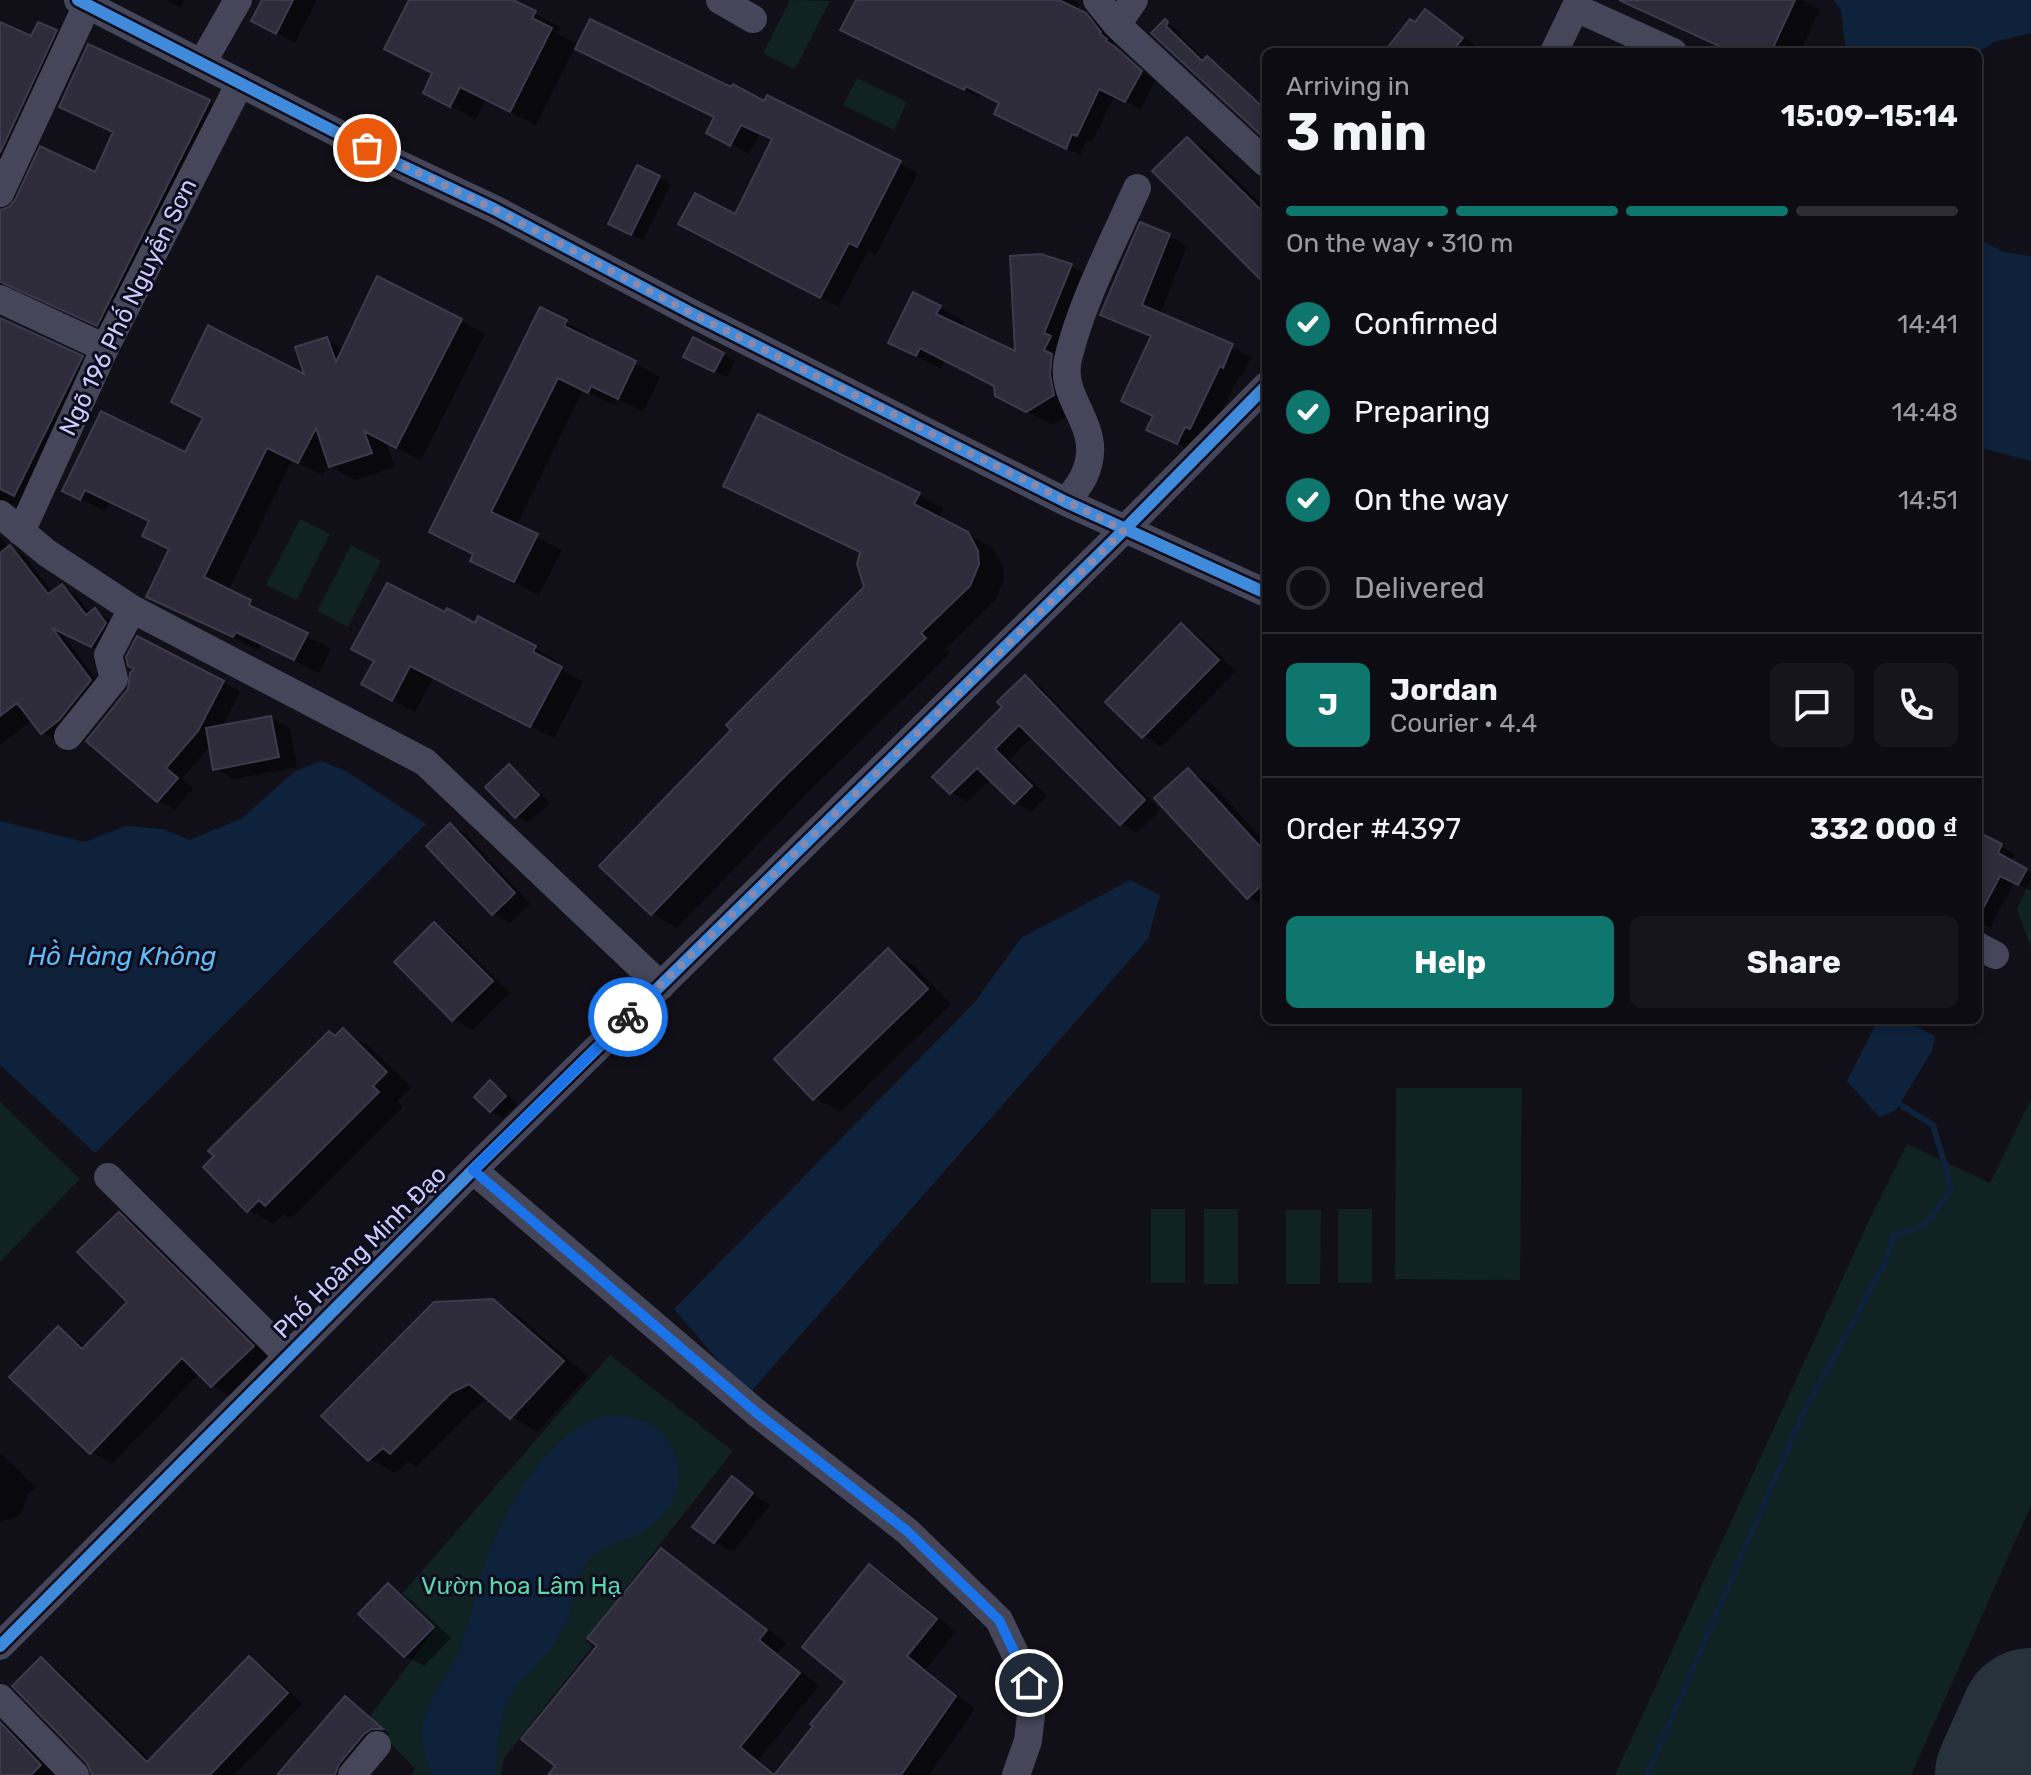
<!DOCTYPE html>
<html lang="en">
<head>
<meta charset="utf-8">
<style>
  :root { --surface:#0d0c12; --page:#16151b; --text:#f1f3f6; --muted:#9a9b9f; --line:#2d2c32; --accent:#0f766e }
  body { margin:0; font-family:Rubik,sans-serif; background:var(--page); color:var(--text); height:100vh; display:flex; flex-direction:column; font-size:30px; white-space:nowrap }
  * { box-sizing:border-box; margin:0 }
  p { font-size:26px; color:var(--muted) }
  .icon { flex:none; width:44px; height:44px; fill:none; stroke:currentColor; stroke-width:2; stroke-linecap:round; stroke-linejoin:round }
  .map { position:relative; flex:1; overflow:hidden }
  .details { position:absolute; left:1262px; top:48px; width:720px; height:976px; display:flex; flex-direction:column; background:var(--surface); border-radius:12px; box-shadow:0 4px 12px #0003,0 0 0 2px var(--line) }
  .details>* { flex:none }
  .pin { position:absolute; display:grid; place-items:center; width:68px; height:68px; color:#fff; margin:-34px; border:4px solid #fff; border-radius:50%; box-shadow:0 2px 8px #0007 }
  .courier { position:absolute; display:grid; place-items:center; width:80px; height:80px; margin:-40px; border:6px solid #1a73e8; border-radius:50%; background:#fff; color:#222; box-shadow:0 2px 10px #0007 }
  .summary em { font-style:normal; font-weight:700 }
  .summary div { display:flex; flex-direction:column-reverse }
  .summary { display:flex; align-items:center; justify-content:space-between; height:136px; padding:0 24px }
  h1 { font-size:52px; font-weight:700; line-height:60px }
  .bar { display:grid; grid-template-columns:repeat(4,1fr); gap:12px 8px; align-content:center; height:96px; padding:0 24px }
  .bar i { height:10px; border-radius:6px; background:var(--line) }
  .bar .active { background:var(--accent) }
  .bar p { grid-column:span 4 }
  .line { display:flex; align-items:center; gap:20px; padding:0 24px; border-top:2px solid var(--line) }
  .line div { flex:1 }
  .round { display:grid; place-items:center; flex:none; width:84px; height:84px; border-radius:12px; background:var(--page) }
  ol { padding:0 24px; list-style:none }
  li { display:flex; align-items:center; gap:24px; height:88px }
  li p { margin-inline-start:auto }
  li .icon { padding:8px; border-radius:50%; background:var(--accent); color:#fff; stroke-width:4 }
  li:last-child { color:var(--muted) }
  li i { width:44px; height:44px; border:4px solid var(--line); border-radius:50% }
  .primary-button { display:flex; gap:16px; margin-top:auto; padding:16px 24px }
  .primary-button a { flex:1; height:92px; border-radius:12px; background:var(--accent); color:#fff; font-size:32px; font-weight:700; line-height:92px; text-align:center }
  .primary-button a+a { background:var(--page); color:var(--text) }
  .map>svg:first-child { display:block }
  .green { fill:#102222 }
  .water { fill:#0e223b }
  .shadow { fill:#0007 }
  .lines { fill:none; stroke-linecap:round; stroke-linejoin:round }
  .stream { stroke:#0e223b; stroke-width:6 }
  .runway { stroke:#28323c; stroke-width:142 }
  .building { fill:#2e2c3a; stroke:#3c3a4c; stroke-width:2 }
  .minor { stroke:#454659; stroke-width:28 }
  .cycleway-casing { stroke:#0e0c1c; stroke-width:17 }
  .cycleway { stroke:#408adc; stroke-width:12 }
  .done { stroke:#8a89ac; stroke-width:8; stroke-dasharray:0 14.4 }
  .route { stroke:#1a73e8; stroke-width:10 }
  .labels { text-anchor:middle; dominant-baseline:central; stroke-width:6; stroke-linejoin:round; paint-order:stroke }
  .street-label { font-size:24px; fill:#cbcafc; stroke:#0e0c1c }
  .park-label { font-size:24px; fill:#5bd7ae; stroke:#0e0c1c }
  .water-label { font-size:26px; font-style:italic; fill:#5dbbf6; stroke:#0e0c1c }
</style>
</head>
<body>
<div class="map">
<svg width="2031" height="1775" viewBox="0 0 2031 1775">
  <rect width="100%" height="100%" fill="#111018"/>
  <!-- green -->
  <path class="green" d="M790,0L830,1L795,69L763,53Z
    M857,78L907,102L894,130L843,105Z
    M300,519L330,534L297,600L266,585Z
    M351,545L381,561L348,627L317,611Z
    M2031,879V947L2017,909Z
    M1396,1088H1522L1520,1280L1395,1279Z
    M2031,1099V1506L1911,1775H1615L1872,1214L1907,1144L1990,1183Z
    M0,1102L80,1179L0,1262Z
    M1151,1209H1185V1283H1151Z
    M1204,1209H1238V1284H1204Z
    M1338,1209H1372V1283H1338Z
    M1286,1210H1321L1320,1284H1286Z
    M610,1355L733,1451L585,1640L592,1647L504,1758L501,1775H411L415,1769L368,1719L436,1627L401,1595Z"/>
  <!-- water -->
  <path class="water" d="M1834,0H2031V33L1994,42L1978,53L1846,52L1841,10Z
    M1978,239L2004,252L2031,256V461L1978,447Z
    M321,761L346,771L426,824L95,1153L0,1065V821L85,842L126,826L163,829L189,840L241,819L295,771Z
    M1130,880L1160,895L1148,939L748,1395L674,1309L975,1002L1021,938Z
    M1878,1020H1902L1935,1036L1932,1051L1896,1110L1879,1117L1847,1081Z
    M612,1415C639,1417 659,1422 672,1447C689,1478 674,1513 645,1530C623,1544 598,1543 584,1567C572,1587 574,1611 563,1631C552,1651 535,1665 520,1682C499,1707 496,1744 496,1775H432C428,1759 419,1744 422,1727C426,1698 448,1677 459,1650C471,1620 476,1587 487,1557C506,1506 554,1422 612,1415Z"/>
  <!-- shadow -->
  <path class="shadow" d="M166,0H185L181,8Z
    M265,0H317L295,43L272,31Z
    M411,0H509L560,27L557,33L579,46L765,104L900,163L918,173L876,255L868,251L838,307L699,233L736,217L774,140L760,133L749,154L709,132L716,118L575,47L536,125L486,100L476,119L450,106L434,74L386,49Z
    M858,0H1074L1080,4L1076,11L1100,24L1114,41L1113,44L1120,49L1119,51L1155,81L1140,109L1114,96L1092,142L1087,140L1080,155L1010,122L1002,103L981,92L979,97L857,37Z
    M1632,0H1802L1820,10L1800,52H1731L1653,17L1630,3Z
    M1426,12L1450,26L1484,52H1387Z
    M1165,22L1182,32L1180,36L1205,60L1207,59L1222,68L1266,108V137L1154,33Z
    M0,23L32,38L56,32L69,40L0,188Z
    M209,102L222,110L111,332L22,290L5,291L0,297V211L96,174Z
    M1188,139L1208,151L1266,209V283Z
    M659,178L671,184L643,240L622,230Z
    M1169,236L1187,246L1160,315L1251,357L1242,377L1239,375L1209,438L1196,453L1149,429L1154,416L1152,338L1102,314Z
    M1071,266L1096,281L1069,348L1078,409L1053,425L1023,410L996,387L945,361L941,369L890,342L940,307L965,322L961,328L1017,354Z
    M378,278L485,334L421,460L386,442L395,467L355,480L328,465L323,475L292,460L228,591L274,616L273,619L331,649L319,673L261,644L258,650L148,596L171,550L151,522L110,502L105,512L64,490L186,454L205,419L173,402L307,378L326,339L344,350Z
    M541,309L591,336L589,340L660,377L643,412L617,399L614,405L583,390L516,526L562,550L539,595L472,560L475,555L431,532Z
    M0,316L4,322L95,366L18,505H9L0,500Z
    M723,355L735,361L727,377L697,363Z
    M726,485L919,495L944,509L938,519L993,548L1003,567L1004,580L995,600L945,649L950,653L806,794L677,928L652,913L733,730L866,587L862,553Z
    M0,537L9,549L24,555L53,593L62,586L75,594L91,614L95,611L108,618L118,632L105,653L60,631L104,689L55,740L42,732L32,720L0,745Z
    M446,615L535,648L557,661L555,666L583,682L554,738L434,677L415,712L386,697L376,662Z
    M1182,626L1200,637L1236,671L1162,747L1144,736Z
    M1025,677L1041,687L1160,810L1137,833L1121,823L1033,736L1010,759L1047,796L1031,812L1015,803L991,779L967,802L951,793Z
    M223,682L240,692L222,727L271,718L290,728L297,767L234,779L215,768L211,745L182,779L193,788L175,810L158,800L89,741Z
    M509,767L521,774L550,803L528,823L517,816Z
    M1188,770L1213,785L1266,843V907L1248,897Z
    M451,826L467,835L530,904L510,923L494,914L428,846Z
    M1978,834L2015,854L2010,862L2031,873V891L2014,882L1990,928L1978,922Z
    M434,925L453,936L510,993L472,1030L454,1019Z
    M888,951L913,965L951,1004L840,1112L815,1098Z
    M343,1031L368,1045L411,1087L397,1101L403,1107L291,1219L284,1214L274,1224L249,1210L336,1038Z
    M491,1083L503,1090L517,1104L503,1118L491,1111Z
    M119,1214L140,1226L274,1359L234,1398L213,1386L200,1373L112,1464L91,1452L59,1328L86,1347L130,1302Z
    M492,1301L518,1316L588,1376L537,1432L512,1417L490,1399L477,1406L416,1467L408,1462L395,1473L370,1459Z
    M0,1453L36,1487L27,1495L23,1511L17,1517L0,1522Z
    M732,1479L770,1505L733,1552L715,1542Z
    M661,1551L681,1563L786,1643L778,1653L819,1686L758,1760L777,1775L848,1682L869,1567L890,1578L956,1632L926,1669L975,1709L929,1775H550L558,1766L600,1645Z
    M388,1586L407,1597L451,1638L424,1666L405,1656Z
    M249,1658L265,1668L303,1704L234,1775H93L42,1660L58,1669L151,1761Z
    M346,1699L391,1735H385L349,1775H279Z
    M0,1720L6,1724L56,1775H0Z"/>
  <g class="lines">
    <!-- stream -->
    <path class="stream" d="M1647,1775L1802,1416L1885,1263L1893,1236L1925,1225L1952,1189L1933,1125L1899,1104"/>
    <!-- runway -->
    <path class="runway" d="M2006,1775L2031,1719"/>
  </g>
  <!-- building -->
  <path class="building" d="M262,0H293L276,34L251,21Z
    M409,0H513L536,11L532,18L552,28L510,112L460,87L450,107L423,93L432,73L384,49Z
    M856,0H1059L1086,13L1101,32L1100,34L1107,39L1106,41L1114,46L1142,71L1125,102L1099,89L1077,136L1072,134L1066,149L994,114L999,103L966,86L964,90L840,30Z
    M1619,0H1795L1771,52H1732Z
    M1425,9L1463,38L1452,52H1384L1410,19L1415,22Z
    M590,19L731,87L733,84L764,101L767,95L901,161L857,247L849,243L820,298L678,224L695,193L735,214L772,139L741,125L730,146L706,133L714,117L575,49Z
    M1165,19L1168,22L1166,26L1202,61L1207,56L1266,110V135L1264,138L1151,33Z
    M0,22L31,36L38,22L57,30L0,153Z
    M88,44L210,100L97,326L0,282V210L9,207L15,200L40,146L95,172L113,132L59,107Z
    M1187,137L1266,215V285L1152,171Z
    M637,165L660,176L631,235L608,224Z
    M1140,222L1170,234L1142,305L1233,344L1223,368L1220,366L1190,429L1185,427L1177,444L1146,430L1153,416L1121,401L1151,336L1100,315Z
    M1041,254L1072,264L1044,333L1051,336L1044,350L1052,354L1050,374L1054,395L1026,412L995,396L994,386L920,348L916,356L888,343L913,292L941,306L936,314L1015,351L1010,256Z
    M377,276L462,319L396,448L364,431L372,453L329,467L316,428L298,463L267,448L204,577L251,600L249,605L308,633L294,660L236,632L233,637L146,597L169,549L142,536L149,521L85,490L80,500L62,491L101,411L185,452L203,418L171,402L208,325L304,374L295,347L327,337L336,362Z
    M540,307L567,320L564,326L636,361L618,399L591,386L588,393L558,378L491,512L538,534L514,582L470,561L473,554L429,532Z
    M0,318L83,356L14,496L0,489Z
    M693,337L724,353L714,372L683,357Z
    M758,414L920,493L914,504L968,532L978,551L979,564L970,586L921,633L926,638L781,780L651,915L599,866L731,730L726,725L864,587L857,564L860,552L723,486Z
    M10,545L48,594L62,584L86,615L95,608L106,623L91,647L52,628L91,680L59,720L41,734L17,703L0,716V553Z
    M387,583L445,612L447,608L475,623L478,616L536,646L533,652L562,667L530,727L410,666L392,701L361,684L374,661L351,649Z
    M1181,623L1219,660L1142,738L1105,702Z
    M137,636L224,681L198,731L166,768L178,778L157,802L86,741L128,689L130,673L134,669L128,666L126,657Z
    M1025,675L1145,800L1120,825L1019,725L995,749L1032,786L1014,804L977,768L950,794L932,777L1002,707L997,702Z
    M271,716L279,757L213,770L206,728Z
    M509,764L539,795L515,818L485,787Z
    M1188,768L1266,853V881L1247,899L1154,798Z
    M450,823L515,893L492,915L426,846Z
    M1978,832L2002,844L1998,853L2027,869L2018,885L2000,876L1978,918Z
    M434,922L493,981L452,1021L394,962Z
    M888,948L928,989L813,1100L774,1059Z
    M343,1028L387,1072L373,1086L379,1092L265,1206L259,1200L247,1212L203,1167L214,1156L208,1151L329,1031L335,1036Z
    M490,1080L506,1096L490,1112L474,1097Z
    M119,1212L254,1346L211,1387L182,1358L90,1454L9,1377L58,1326L82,1349L127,1302L77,1252Z
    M493,1299L564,1361L510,1419L469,1384L451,1393L390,1454L383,1448L368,1461L321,1416L434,1302Z
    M732,1476L753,1493L714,1543L692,1527Z
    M661,1548L767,1630L759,1640L800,1673L740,1747L774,1775H548L555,1766L521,1739L597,1646L587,1638Z
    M869,1564L937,1619L907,1656L956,1696L901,1775H774L813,1726L810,1724L845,1682L802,1647Z
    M388,1583L434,1627L404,1657L358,1614Z
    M249,1656L288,1693L210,1775H92L87,1763L12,1686L41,1657L147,1762Z
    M345,1696L383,1729H372L364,1734L339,1764L335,1775H277Z
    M0,1722L41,1765L31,1775H0Z"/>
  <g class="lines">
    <!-- minor -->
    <path class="minor" d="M78,0L392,161L494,209L693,314L1066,502L1266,593
      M720,0L753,19
      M1097,0L1117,25L1266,163
      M1576,8L1673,52
      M1117,25L1134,0
      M1554,52L1579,0
      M202,63L238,0
      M0,193L87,5
      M0,299L105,348
      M1066,502C1072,494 1080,485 1084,476C1107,426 1058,403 1068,359C1082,300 1113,243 1137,188
      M0,514L47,553L132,609L425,762L661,986
      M21,532L105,348L240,83
      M68,736L114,679L108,655L132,609
      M1978,946L1995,955
      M473,1170L758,1414L907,1531L999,1620L1029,1683L1031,1715L1028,1741L1016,1775
      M108,1177L288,1356
      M0,1646L473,1170L1124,530L1266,386
      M0,1698L75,1775
      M352,1775L377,1745"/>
    <!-- cycleway casing -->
    <g class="cycleway-casing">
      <path id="cycleway" d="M78,0L392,161L494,209L693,314L1066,502L1266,593
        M0,1646L473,1170L1124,530L1266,386"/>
    </g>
    <!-- cycleway -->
    <use href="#cycleway" class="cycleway"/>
  </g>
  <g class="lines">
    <!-- done -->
    <path class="done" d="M367,148L494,209L693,314L1124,530L628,1017"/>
    <!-- route -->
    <path class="route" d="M628,1017L473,1170L758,1414L907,1531L999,1620L1029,1683"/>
  </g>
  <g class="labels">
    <!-- street labels -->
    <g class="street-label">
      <text transform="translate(128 307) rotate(-64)">Ngõ 196 Phố Nguyễn Sơn</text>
      <text transform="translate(360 1252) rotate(-45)">Phố Hoàng Minh Đạo</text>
    </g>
    <!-- park labels -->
    <g class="park-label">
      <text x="521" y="1586">Vườn hoa Lâm Hạ</text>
    </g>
    <!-- water labels -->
    <g class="water-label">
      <text x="122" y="956">Hồ Hàng Không</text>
    </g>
  </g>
</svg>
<div class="pin" style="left:367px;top:148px;background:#ea580c"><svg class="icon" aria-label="bag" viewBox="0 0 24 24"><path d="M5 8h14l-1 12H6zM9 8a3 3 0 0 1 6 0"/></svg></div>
<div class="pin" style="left:1029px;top:1683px;background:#1f2937"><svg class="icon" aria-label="home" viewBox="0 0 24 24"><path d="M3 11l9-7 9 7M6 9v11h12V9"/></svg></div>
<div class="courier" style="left:628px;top:1017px"><svg class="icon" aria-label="bike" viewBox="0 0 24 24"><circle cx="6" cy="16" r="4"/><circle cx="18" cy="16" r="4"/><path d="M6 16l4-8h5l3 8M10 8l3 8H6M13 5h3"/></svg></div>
<section class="details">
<div class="summary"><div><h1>3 min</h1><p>Arriving in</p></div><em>15:09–15:14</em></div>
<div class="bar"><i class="active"></i><i class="active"></i><i class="active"></i><i></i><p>On the way · 310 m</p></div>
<ol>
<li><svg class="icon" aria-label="check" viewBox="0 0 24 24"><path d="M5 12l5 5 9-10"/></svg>Confirmed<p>14:41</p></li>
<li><svg class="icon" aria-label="check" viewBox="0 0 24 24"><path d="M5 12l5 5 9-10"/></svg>Preparing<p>14:48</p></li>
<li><svg class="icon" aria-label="check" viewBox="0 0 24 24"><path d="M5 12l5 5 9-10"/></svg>On the way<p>14:51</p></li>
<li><i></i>Delivered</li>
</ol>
<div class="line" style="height:144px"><b class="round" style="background:var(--accent);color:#fff">J</b><div><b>Jordan</b><p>Courier · 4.4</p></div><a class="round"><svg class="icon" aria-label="chat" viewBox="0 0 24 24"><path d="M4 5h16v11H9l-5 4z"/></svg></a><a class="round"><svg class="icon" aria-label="phone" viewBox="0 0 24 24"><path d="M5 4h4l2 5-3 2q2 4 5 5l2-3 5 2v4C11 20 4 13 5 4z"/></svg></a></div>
<div class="line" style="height:104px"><div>Order #4397</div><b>332 000 ₫</b></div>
<div class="primary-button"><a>Help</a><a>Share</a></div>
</section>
</div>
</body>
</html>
